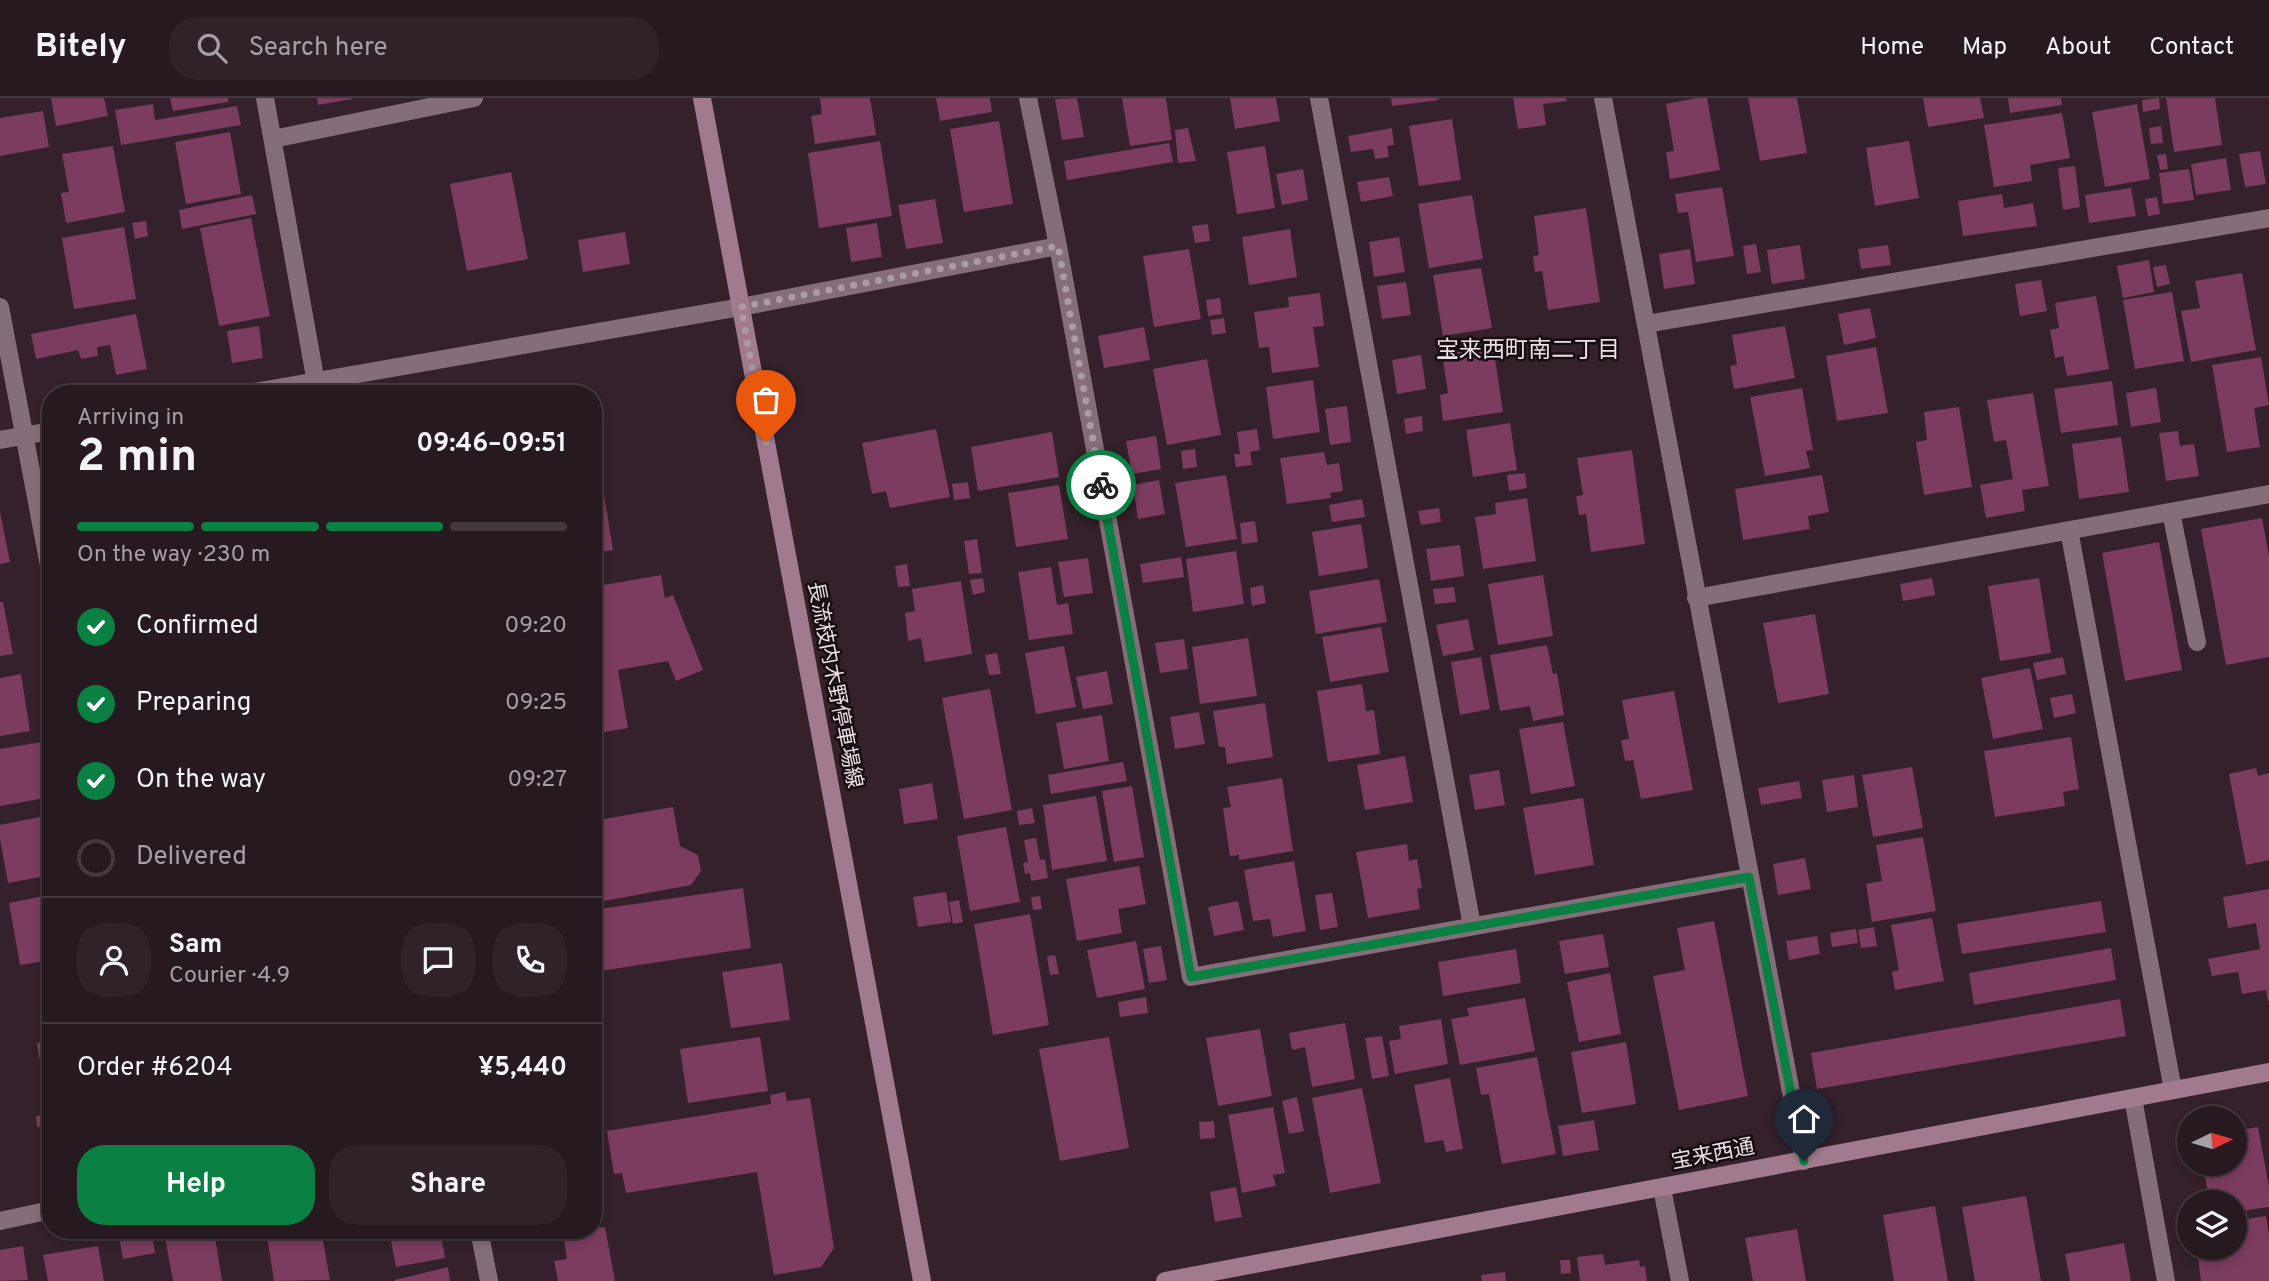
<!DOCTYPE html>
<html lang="en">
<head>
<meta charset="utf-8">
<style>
  :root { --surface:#271920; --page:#2f2229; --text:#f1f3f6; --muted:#a4a0a5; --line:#43383e; --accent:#0b8043 }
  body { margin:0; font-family:Overpass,"Noto Sans JP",sans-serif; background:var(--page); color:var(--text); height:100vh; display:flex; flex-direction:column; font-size:26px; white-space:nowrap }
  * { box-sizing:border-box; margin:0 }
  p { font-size:23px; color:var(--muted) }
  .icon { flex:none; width:38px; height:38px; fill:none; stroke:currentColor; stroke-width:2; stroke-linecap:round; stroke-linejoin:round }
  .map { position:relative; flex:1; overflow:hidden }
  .details { position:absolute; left:42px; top:287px; width:560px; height:854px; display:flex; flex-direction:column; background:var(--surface); border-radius:28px; box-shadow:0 4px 10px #0003,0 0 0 2px var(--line) }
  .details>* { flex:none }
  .needle { width:46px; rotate:85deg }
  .controls { position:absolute; left:2177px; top:1008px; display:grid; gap:14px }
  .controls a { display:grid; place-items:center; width:70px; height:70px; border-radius:50%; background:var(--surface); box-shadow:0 4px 10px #0003,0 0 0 2px var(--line); font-size:35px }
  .pin { position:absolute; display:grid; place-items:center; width:60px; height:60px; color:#fff; margin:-72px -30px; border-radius:50% 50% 50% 0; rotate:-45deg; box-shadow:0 0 7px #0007 }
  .pin .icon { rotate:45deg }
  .courier { position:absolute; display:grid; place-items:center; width:70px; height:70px; margin:-35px; border:5px solid #0b8043; border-radius:50%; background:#fff; color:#222; box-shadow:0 2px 9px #0007 }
  .overview em { font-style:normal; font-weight:700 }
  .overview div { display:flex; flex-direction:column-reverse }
  .overview { display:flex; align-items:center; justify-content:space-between; height:119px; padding:0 35px }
  h1 { font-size:46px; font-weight:700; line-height:52px }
  .bar { display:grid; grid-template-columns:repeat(4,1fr); gap:10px 7px; align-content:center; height:84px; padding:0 35px }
  .bar i { height:9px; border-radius:5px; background:var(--line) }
  .bar .current { background:var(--accent) }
  .bar p { grid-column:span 4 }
  .line { display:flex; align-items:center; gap:18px; padding:0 35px; border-top:2px solid var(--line) }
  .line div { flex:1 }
  .round { display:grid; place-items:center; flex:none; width:74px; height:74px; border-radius:28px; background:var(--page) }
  ol { padding:0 35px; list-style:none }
  li { display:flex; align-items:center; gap:21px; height:77px }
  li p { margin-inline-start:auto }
  li .icon { padding:7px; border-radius:50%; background:var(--accent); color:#fff; stroke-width:4 }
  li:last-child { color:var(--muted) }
  li i { width:38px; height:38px; border:4px solid var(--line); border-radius:50% }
  .cta { display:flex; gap:14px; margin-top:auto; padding:14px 35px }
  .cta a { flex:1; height:80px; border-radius:28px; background:var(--accent); color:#fff; font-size:28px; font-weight:700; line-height:80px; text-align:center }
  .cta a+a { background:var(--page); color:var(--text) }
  header { display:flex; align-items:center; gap:42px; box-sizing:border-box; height:98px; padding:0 35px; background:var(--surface); border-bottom:2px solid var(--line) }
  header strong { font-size:33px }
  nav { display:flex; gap:38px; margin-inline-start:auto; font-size:24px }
  .search { width:490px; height:63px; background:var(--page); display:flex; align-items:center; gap:18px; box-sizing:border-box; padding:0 24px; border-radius:28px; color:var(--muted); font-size:26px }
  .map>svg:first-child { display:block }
  .building { fill:#7c3c5f }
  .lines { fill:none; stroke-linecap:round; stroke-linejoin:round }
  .lane { stroke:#856e79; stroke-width:18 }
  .street { stroke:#856e79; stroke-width:18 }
  .secondary { stroke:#a27a8e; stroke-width:18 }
  .done { stroke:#ab9ca3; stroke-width:7; stroke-dasharray:0 12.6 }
  .route { stroke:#0b8043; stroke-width:9 }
  .labels { text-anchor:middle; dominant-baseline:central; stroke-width:5; stroke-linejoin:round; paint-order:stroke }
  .street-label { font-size:21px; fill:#ebdee4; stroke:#160e12 }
  .neighbourhood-label { font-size:23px; fill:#ebdee4; stroke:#160e12 }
</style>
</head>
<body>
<header>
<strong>Bitely</strong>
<div class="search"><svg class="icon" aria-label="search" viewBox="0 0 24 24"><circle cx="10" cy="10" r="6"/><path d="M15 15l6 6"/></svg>Search here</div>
<nav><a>Home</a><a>Map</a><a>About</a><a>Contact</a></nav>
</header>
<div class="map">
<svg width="2269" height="1183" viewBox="0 0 2269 1183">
  <rect width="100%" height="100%" fill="#34212b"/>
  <!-- building -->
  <path class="building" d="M51,0H104L108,18L56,28Z
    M170,0H228V4L173,13Z
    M317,0H352V1L318,7Z
    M820,0H870L876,37L815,46L811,18L822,16Z
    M936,0H990L992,14L940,23Z
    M1077,0L1084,39L1062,42L1055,1Z
    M1122,0H1166L1172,42L1130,48Z
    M1230,0H1276L1280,23L1235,31Z
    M1391,0H1438L1439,2L1392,8Z
    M1513,0H1566L1567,3L1543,6L1546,27L1518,31Z
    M1697,0H1707L1720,72L1670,81L1666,54L1674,53L1666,6Z
    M1748,0H1797L1807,55L1760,63Z
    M1923,0H1980L1984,20L1928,29Z
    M2008,0H2061L2062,7L2010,15Z
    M2159,0L2160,11L2143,14L2142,2Z
    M2166,0H2215L2222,47L2174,54Z
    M153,6L155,22L237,8L241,27L121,47L115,12Z
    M2137,6L2150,81L2105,89L2092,14Z
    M43,13L49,49L0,58V20Z
    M2062,15L2070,60L2030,67L2032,83L1994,89L1984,27Z
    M1452,21L1461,82L1419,88L1409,28Z
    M999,23L1013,106L964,114L950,31Z
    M2161,28L2163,45L2151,46L2149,30Z
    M1188,30L1196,63L1178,65L1175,32Z
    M1392,30L1394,47L1387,48L1389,59L1375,61L1373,51L1351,54L1348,38Z
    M230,34L241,96L186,106L175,44Z
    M880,43L892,118L819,130L808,55Z
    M1909,43L1919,100L1875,108L1866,50Z
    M1169,45L1173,64L1067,82L1064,63Z
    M113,48L125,114L66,125L61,95L69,94L62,56Z
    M1265,48L1275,110L1237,116L1227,54Z
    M2260,53L2266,86L2245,89L2239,56Z
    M2166,56L2168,71L2160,72L2157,57Z
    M2226,60L2231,92L2196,97L2191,66Z
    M2075,68L2080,109L2063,112L2058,70Z
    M1303,71L1308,102L1282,107L1276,76Z
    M2189,71L2194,102L2163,106L2159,75Z
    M511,74L528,161L467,173L450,86Z
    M1389,79L1393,98L1361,104L1357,84Z
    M1722,89L1734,158L1696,164L1688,114L1678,115L1675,96Z
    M2131,90L2136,118L2089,125L2085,97Z
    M2002,96L2004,110L2033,105L2037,128L1963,138L1958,103Z
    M252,97L256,116L182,131L179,112Z
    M1472,97L1483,161L1429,170L1418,106Z
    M2157,99L2160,116L2148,118L2145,101Z
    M935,101L943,145L906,151L898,107Z
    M1586,110L1600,204L1548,212L1542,173L1535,174L1533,158L1539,157L1534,118Z
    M251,120L270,218L219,228L200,130Z
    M146,123L148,138L135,141L132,125Z
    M877,125L882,159L851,164L846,130Z
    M1208,126L1210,143L1195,145L1192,128Z
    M124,129L136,201L74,211L62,140Z
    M1290,131L1297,179L1249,187L1242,139Z
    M625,134L630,166L583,174L578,142Z
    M1399,139L1405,174L1374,179L1369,144Z
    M1756,146L1761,174L1747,176L1743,148Z
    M1800,147L1805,181L1772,186L1767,152Z
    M1888,147L1891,167L1861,171L1858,151Z
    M1189,151L1201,221L1154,229L1143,158Z
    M1690,151L1695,186L1664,191L1659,156Z
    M2149,162L2154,194L2123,200L2117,168Z
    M2166,167L2170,186L2157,189L2153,169Z
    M1481,170L1492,230L1443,238L1433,177Z
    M2242,175L2256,252L2191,264L2181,213L2200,210L2195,183Z
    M2041,182L2047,213L2020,218L2015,186Z
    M1406,184L1411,217L1382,221L1377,188Z
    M2172,194L2184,263L2135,271L2123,202Z
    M1320,195L1324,228L1313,229L1319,269L1272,275L1269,249L1259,250L1254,214L1289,209L1288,199Z
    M2096,198L2109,271L2067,278L2063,258L2055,260L2050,232L2059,230L2055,205Z
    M1220,200L1222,216L1208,218L1206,202Z
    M1870,210L1876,240L1844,247L1838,216Z
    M136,216L147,271L116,277L110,247L97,249L98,258L81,261L78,252L36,261L31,236Z
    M1224,220L1226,235L1212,237L1210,222Z
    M259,228L263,260L232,265L227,233Z
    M1785,228L1795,280L1734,291L1730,268L1737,267L1732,237Z
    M1144,229L1150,262L1104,270L1098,238Z
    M1493,248L1503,314L1443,323L1440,297L1448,295L1442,256Z
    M1876,249L1888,315L1837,323L1826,258Z
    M1421,257L1426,291L1397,296L1392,262Z
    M2261,259L2269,307L2254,310L2260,349L2227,354L2212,267Z
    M1207,261L1221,337L1167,347L1153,271Z
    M1313,282L1320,334L1273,341L1266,289Z
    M2112,283L2118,327L2061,335L2054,291Z
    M1802,290L1813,352L1806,353L1810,370L1765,378L1750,299Z
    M2156,290L2161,324L2131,329L2126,295Z
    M2033,295L2049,388L2022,392L2025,413L1986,420L1980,387L2013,381L2006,342L1994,344L1987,302Z
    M1347,308L1351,344L1330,347L1325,311Z
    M1959,309L1972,389L1924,397L1916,344L1927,342L1924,314Z
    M1422,318L1423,333L1406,336L1404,321Z
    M1510,325L1517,372L1473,379L1466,332Z
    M936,331L950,399L890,410L886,393L872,396L862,345Z
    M1257,331L1260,352L1250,354L1252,367L1236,369L1234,356H1240L1237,334Z
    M2178,333L2180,348L2194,346L2199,378L2166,383L2159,335Z
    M1052,334L1059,379L978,393L971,349Z
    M1156,338L1161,371L1132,376L1126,343Z
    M2121,339L2129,394L2079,401L2072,346Z
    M1195,351L1197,369L1183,371L1181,353Z
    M1632,352L1645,446L1591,454L1586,416L1579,417L1576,398L1583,397L1577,360Z
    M1324,354L1327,367L1339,365L1343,393L1330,395L1331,400L1287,406L1280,360Z
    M599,366L613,452L593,455V367Z
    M1525,375L1527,390L1509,393L1507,377Z
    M1226,377L1237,441L1186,449L1175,385Z
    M1822,377L1829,414L1808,418L1810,431L1743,442L1735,391Z
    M1159,382L1165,416L1138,421L1133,387Z
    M968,384L970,400L954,402L952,386Z
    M1059,387L1068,441L1016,449L1008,395Z
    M1527,400L1536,463L1483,471L1475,419L1496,416L1495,405Z
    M1362,401L1365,419L1332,424L1329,407Z
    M1439,410L1441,424L1421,427L1418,413Z
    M0,414L10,464L0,466Z
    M2262,420L2269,458V559L2226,567L2201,431Z
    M1255,423L1258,444L1242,446L1240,425Z
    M1361,426L1368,470L1319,478L1312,434Z
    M977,441L982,475L969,476L964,443Z
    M2159,444L2182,572L2125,583L2102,455Z
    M1460,447L1464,478L1431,483L1426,451Z
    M1236,453L1244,506L1193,514L1186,461Z
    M1181,459L1184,479L1143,485L1140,466Z
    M1088,460L1093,495L1064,499L1058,464Z
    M907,466L910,488L898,489L895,468Z
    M1051,469L1057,507L1068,505L1073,536L1029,542L1018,474Z
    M661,477L665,500L673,497L703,572L676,583L668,563L618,572L628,630L593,636V489Z
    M1543,477L1553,538L1498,547L1488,486Z
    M983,480L985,494L973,497L970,482Z
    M1932,480L1935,497L1903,503L1900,486Z
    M2039,480L2051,555L2000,563L1988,488Z
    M1379,481L1387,524L1316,536L1309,493Z
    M961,483L972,556L925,564L921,540L908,543L905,515L915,513L912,491Z
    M1263,487L1266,505L1252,508L1250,490Z
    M1454,489L1456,504L1435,506L1433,491Z
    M0,504H3L13,556L0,558Z
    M1815,516L1829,596L1778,605L1763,525Z
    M1468,521L1474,552L1443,558L1436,527Z
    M1381,529L1389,574L1330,584L1322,539Z
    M1248,540L1257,598L1200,606L1192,549Z
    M1184,541L1188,571L1160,575L1155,545Z
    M1547,547L1553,576L1557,575L1564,617L1533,623L1530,608L1500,613L1490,557Z
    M1064,548L1076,609L1036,616L1025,555Z
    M997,555L1001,576L989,577L985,557Z
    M1481,559L1490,611L1460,617L1451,564Z
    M2063,559L2066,576L2037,582L2033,565Z
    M2030,570L2043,631L1993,641L1981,580Z
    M1107,573L1113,606L1083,611L1076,579Z
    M21,576L30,633L0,638V580Z
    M1362,586L1366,613L1374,612L1380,656L1328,664L1317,593Z
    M990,591L1012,712L964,721L942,600Z
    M1674,593L1693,692L1641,701L1633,662L1625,663L1621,642L1629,641L1622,602Z
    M2072,596L2076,615L2054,620L2050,600Z
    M1265,605L1273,659L1227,666L1225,649H1219L1213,613Z
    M1199,614L1205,646L1175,651L1170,619Z
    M1102,617L1109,663L1064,671L1056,625Z
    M1563,624L1575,688L1531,696L1519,631Z
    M2071,639L2079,691L2063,694L2065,708L1995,719L1984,653Z
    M42,644L51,699L0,708V651Z
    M1405,658L1413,704L1365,712L1357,667Z
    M1123,664L1127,683L1051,696L1048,677Z
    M1912,669L1923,730L1873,739L1862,677Z
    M2256,670L2258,678L2269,675V762L2246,767L2229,676Z
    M1499,672L1505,707L1475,712L1469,677Z
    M1854,677L1858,709L1827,714L1822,682Z
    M1282,680L1293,753L1239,762V757L1230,758L1223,710L1231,709L1227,689Z
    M1799,683L1802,700L1761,707L1758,690Z
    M932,685L938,721L904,726L899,691Z
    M1132,688L1144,759L1114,764L1102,693Z
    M1096,698L1107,763L1052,772L1043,707Z
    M1583,700L1594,767L1535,777L1523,710Z
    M673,709L680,748L698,757L701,773L691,787L604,803L593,746V723Z
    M1032,710L1035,725L1019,727L1017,713Z
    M50,717L51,777L8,785L0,741V727Z
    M1006,729L1020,804L970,813L957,738Z
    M1923,739L1936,813L1872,824L1866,786L1882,783L1876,747Z
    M1036,740L1040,762L1045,761L1048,780L1031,783L1030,775L1025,776L1023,765L1028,764L1024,742Z
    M1407,746L1409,763L1417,761L1422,790L1417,791L1420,811L1368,820L1356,754Z
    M1805,760L1811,791L1778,797L1773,766Z
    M1294,763L1306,833L1273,839L1270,821L1253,823L1244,772Z
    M1139,768L1146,806L1118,811L1122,835L1077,843L1066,781Z
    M743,790L751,850L593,874V812Z
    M2269,791V903H2268L2266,892L2242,896L2238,874L2212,878L2208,861L2260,851L2256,825L2228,830L2223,799Z
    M946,794L951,824L918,829L913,799Z
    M1332,795L1338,829L1320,832L1315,797Z
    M49,797L51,862L20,867L9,805Z
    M1040,798L1042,811L1033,812L1031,799Z
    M959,802L963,824L953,826L949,804Z
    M1238,803L1244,832L1214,838L1208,809Z
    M2101,803L2106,834L1962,856L1957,826Z
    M1030,816L1049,927L993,937L974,826Z
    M1932,820L1944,883L1895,892L1892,874L1899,872L1891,827Z
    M1714,823L1748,998L1679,1012L1653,878L1685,872L1677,830Z
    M1874,829L1877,848L1861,850L1858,832Z
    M1856,831L1858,845L1832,849L1830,835Z
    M1603,836L1609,869L1565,876L1559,843Z
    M1817,838L1820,856L1789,862L1786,843Z
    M1136,843L1145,891L1097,900L1087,852Z
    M1161,848L1167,882L1149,885L1143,851Z
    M2111,850L2116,882L1974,907L1969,875Z
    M1516,851L1521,885L1443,898L1438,864Z
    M1055,857L1059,876L1050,877L1047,858Z
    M782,865L790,922L731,930L722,874Z
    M51,872V935H49L40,873Z
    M1610,875L1621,936L1579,944L1567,884Z
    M1146,899L1148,915L1120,919L1118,904Z
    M1525,900L1535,953L1460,967L1451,921L1469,918L1467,910Z
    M2120,901L2126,938L1817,991L1811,955Z
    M1441,921L1448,966L1395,976L1389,943L1401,941L1399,928Z
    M1345,925L1355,981L1312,989L1305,949L1292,952L1289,935Z
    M1260,931L1272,998L1218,1008L1206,940Z
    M1382,938L1389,978L1372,981L1365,940Z
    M760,939L768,993L688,1005L680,951Z
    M1109,939L1129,1050L1060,1063L1039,951Z
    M51,943V1007H47L37,945Z
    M1626,944L1636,1006L1582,1015L1571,954Z
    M1537,959L1556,1056L1502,1066L1489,996L1481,997L1476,970Z
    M1450,980L1463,1051L1446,1054L1443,1042L1425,1045L1414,987Z
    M1362,990L1381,1085L1330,1095L1312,1000Z
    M785,994L787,1003L810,1000L834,1150L821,1169L774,1177L757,1074L626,1095L622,1075L614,1076L607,1033L771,1006L770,997Z
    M1297,999L1304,1033L1289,1036L1282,1003Z
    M1273,1009L1285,1075L1273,1077L1276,1088L1242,1095L1228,1017Z
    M50,1016L51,1027L37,1029L36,1018Z
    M1594,1022L1599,1052L1563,1058L1558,1028Z
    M1214,1023L1215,1040L1200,1041L1199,1024Z
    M2258,1029L2269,1089V1109L2235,1114V1104H2210L2205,1079H2217L2215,1066H2235V1033Z
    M1236,1089L1242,1119L1215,1124L1210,1094Z
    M2026,1098L2041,1183H1975L1962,1109Z
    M1935,1108L1948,1183H1894L1883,1117Z
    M2266,1118L2269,1137V1183H2201L2197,1150H2235V1123Z
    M605,1129L615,1183H558L554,1163L567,1161L563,1136Z
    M1797,1131L1806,1183H1753L1745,1140Z
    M118,1132H151L155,1155L123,1161Z
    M174,1132H214L222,1183H173L164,1134Z
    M266,1132H321L330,1182L274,1183Z
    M389,1132H440L445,1160L396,1169Z
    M2124,1145L2131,1183H2070L2065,1156Z
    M23,1148L28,1182L0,1183V1152Z
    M98,1148L104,1183H48L43,1157Z
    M1603,1156L1605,1167L1639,1162L1640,1169L1645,1168L1647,1183H1580L1577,1159Z
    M1560,1162H1570L1571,1175L1561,1176Z
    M448,1169L450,1183H395V1182Z
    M1505,1174L1506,1183H1482L1481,1177Z"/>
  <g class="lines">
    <!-- lane -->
    <path class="lane" d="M2171,414L2197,544"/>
    <!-- street -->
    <path class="street" d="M265,0L318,296
      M1028,0L1058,148L1191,879L1749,779
      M1319,0L1472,828
      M1603,0L1804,1063
      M273,41L474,0
      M0,209L51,478
      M1646,226L2269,120
      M243,296L741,209L1058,148
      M0,342L51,333
      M2069,432L2173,992
      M1696,500L2269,396
      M2133,1000L2166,1183
      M1662,1090L1680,1183
      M0,1123L51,1112
      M479,1132L489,1183"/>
    <!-- secondary -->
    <path class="secondary" d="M702,0L922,1183
      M1165,1183L2269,974"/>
  </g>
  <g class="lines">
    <!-- done -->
    <path class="done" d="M766,344L741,209L1058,148L1101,387"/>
    <!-- route -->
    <path class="route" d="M1101,387L1191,879L1749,779L1804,1063"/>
  </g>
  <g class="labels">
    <!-- street labels -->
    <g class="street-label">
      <text transform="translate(834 587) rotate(79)">長流枝内木野停車場線</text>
      <text transform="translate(1713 1057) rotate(-11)">宝来西通</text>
    </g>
    <!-- neighbourhood labels -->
    <g class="neighbourhood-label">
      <text x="1528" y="253">宝来西町南二丁目</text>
    </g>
  </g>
</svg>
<div class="controls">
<a><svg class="needle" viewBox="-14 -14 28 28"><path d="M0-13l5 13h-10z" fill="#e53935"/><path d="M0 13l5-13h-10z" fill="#a4a0a5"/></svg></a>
<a><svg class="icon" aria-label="layers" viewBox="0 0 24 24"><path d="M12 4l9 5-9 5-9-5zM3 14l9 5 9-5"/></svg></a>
</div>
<div class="pin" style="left:766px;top:344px;background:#ea580c"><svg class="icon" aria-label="bag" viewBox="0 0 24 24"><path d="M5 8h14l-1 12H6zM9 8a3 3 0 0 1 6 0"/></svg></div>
<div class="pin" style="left:1804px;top:1063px;background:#1f2937"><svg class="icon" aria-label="home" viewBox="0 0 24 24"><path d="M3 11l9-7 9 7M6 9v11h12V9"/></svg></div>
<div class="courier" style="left:1101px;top:387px"><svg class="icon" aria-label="bike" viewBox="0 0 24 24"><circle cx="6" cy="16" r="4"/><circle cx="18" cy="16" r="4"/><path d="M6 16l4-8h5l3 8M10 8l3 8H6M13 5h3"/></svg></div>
<section class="details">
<div class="overview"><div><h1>2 min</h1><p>Arriving in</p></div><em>09:46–09:51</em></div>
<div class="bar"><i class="current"></i><i class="current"></i><i class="current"></i><i></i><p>On the way · 230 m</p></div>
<ol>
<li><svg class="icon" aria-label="check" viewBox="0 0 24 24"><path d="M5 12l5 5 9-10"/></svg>Confirmed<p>09:20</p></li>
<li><svg class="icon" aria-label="check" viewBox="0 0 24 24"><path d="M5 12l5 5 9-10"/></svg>Preparing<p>09:25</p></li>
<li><svg class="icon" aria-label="check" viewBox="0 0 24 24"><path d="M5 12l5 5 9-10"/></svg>On the way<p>09:27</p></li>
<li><i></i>Delivered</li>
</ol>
<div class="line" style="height:126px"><a class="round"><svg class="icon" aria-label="person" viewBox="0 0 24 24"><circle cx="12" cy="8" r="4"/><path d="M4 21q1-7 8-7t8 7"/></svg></a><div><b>Sam</b><p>Courier · 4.9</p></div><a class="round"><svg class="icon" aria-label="chat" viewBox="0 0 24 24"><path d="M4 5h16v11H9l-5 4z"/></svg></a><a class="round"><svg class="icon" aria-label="phone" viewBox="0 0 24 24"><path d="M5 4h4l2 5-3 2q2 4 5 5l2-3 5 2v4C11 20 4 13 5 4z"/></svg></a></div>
<div class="line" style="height:91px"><div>Order #6204</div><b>¥5,440</b></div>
<div class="cta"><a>Help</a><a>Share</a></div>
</section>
</div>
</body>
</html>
